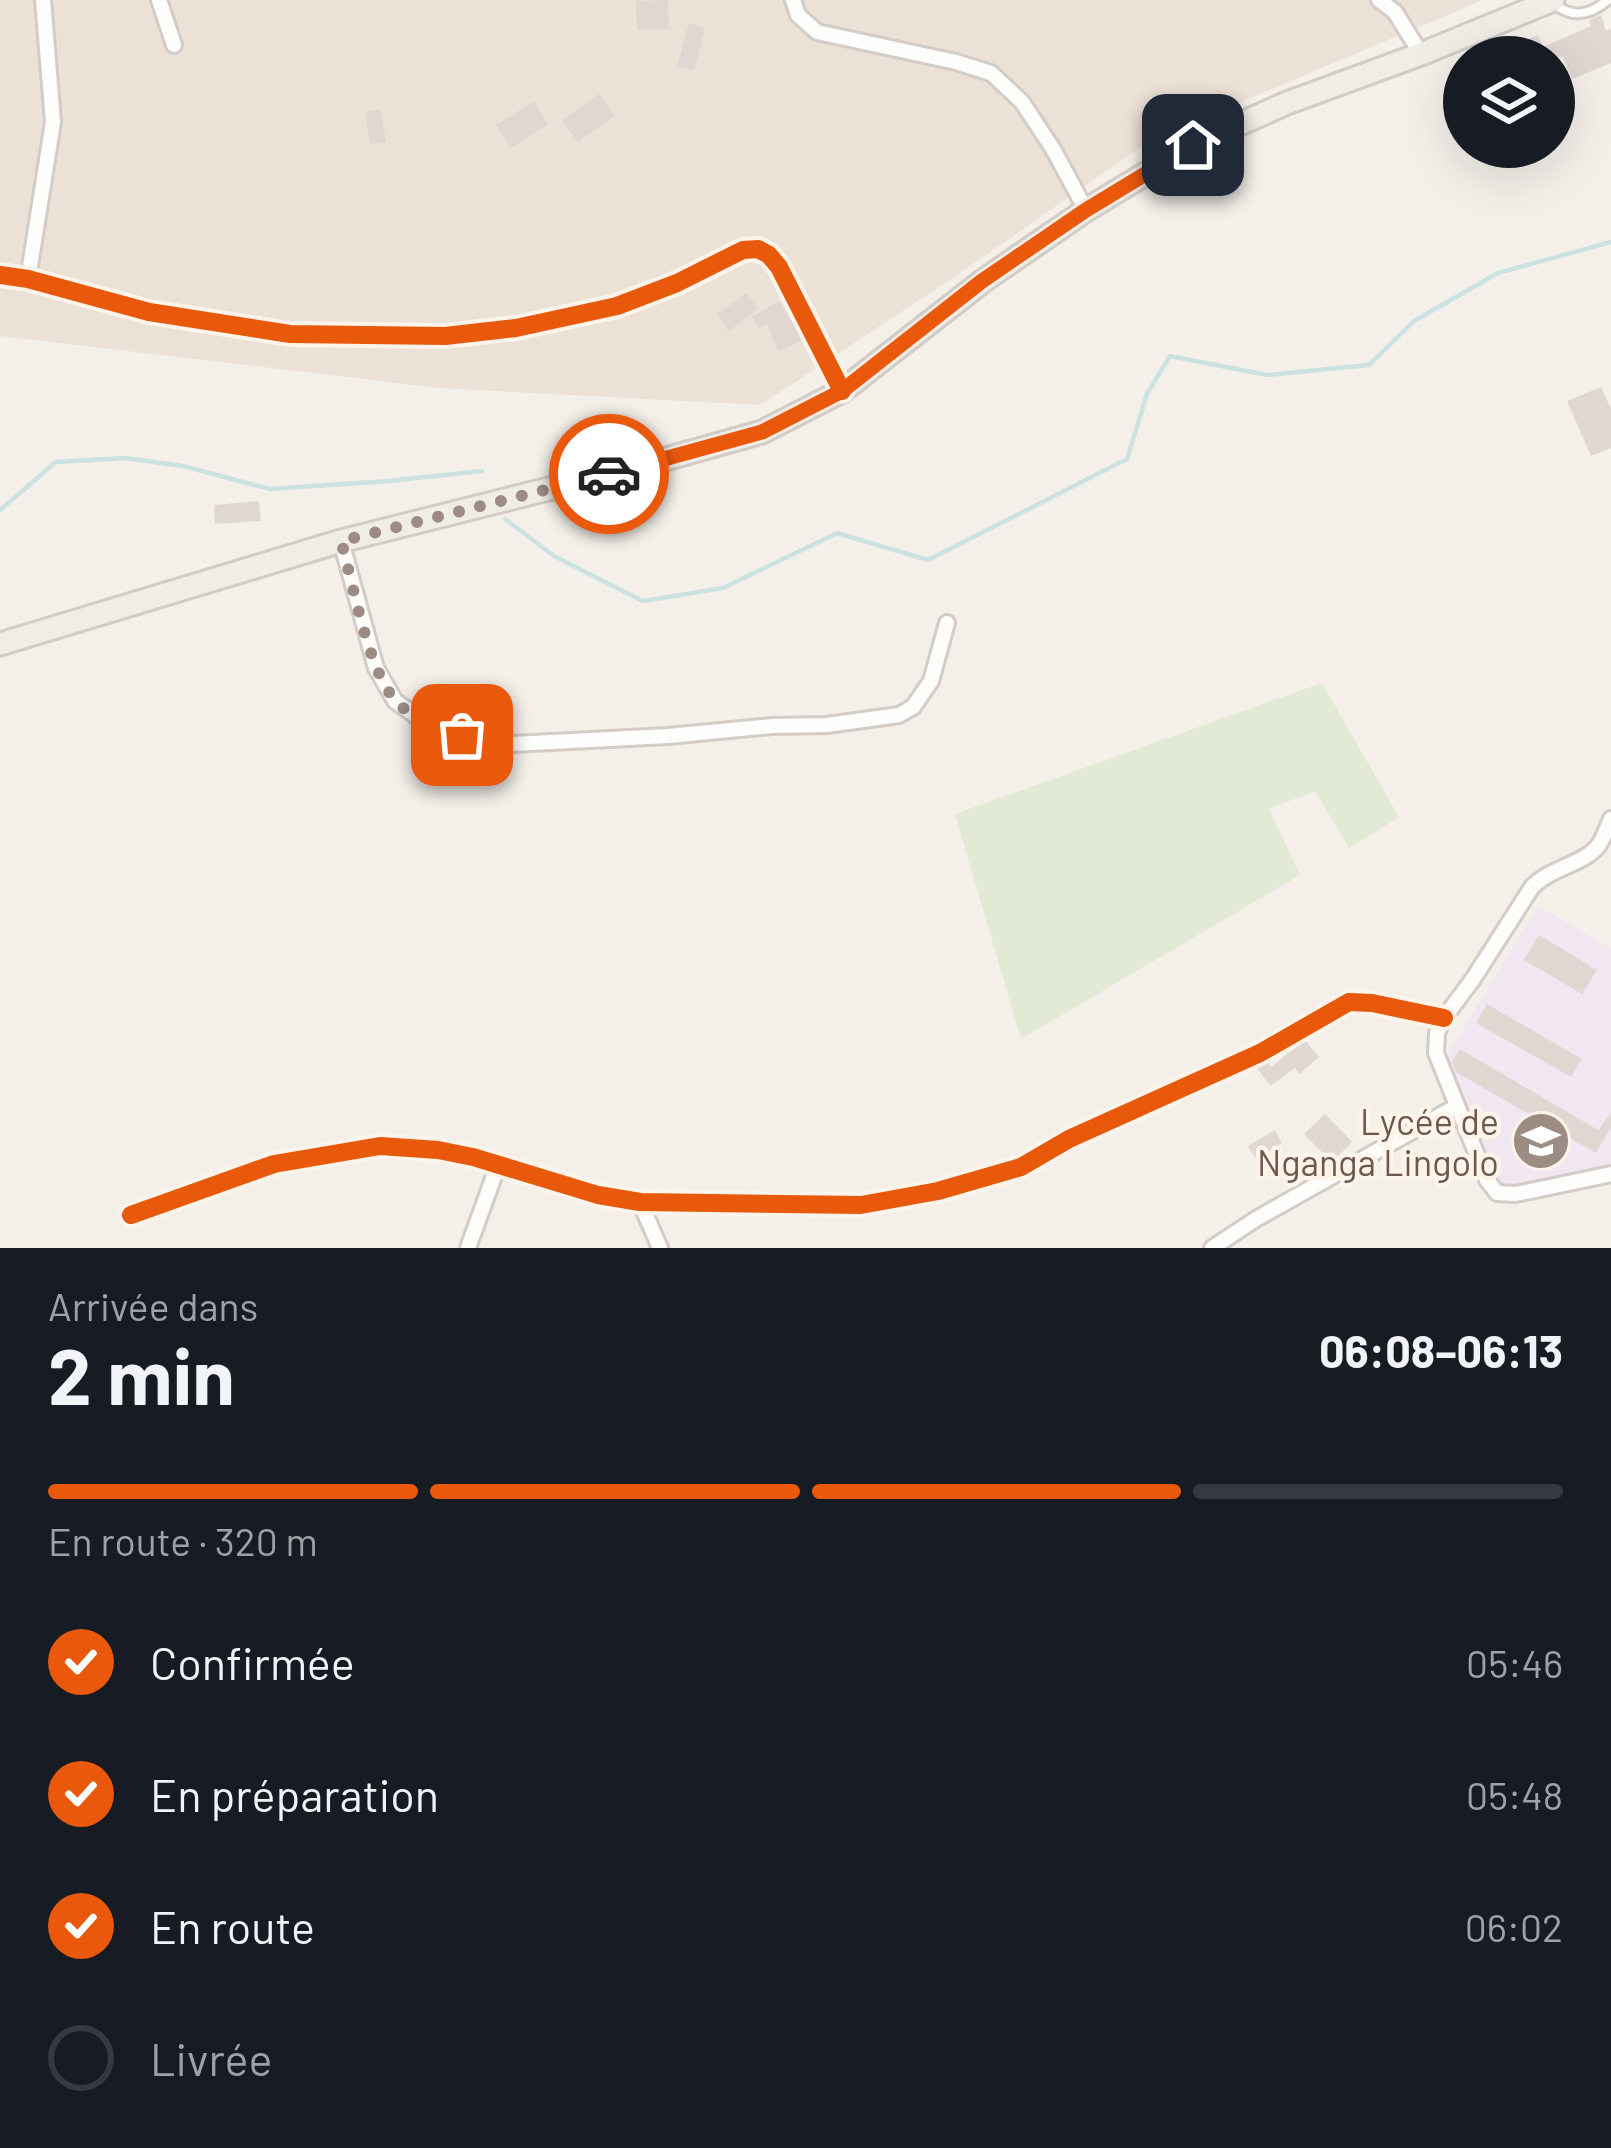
<!DOCTYPE html>
<html lang="fr">
<head>
<meta charset="utf-8">
<style>
  :root { --surface:#171b24; --page:#242831; --text:#f1f3f6; --muted:#9ea1a6; --line:#363941; --accent:#ea580c }
  body { margin:0; font-family:Barlow,sans-serif; background:var(--page); color:var(--text); height:100vh; display:flex; flex-direction:column; font-size:45px; white-space:nowrap }
  * { box-sizing:border-box; margin:0 }
  p { font-size:39px; color:var(--muted) }
  .icon { flex:none; width:66px; height:66px; fill:none; stroke:currentColor; stroke-width:2; stroke-linecap:round; stroke-linejoin:round }
  .map { position:relative; height:1248px; overflow:hidden }
  .sheet { display:flex; flex-direction:column; background:var(--surface); flex:1 }
  .sheet>* { flex:none }
  .fabs { position:absolute; left:1443px; top:36px; display:grid; gap:24px }
  .fabs a { display:grid; place-items:center; width:132px; height:132px; border-radius:50%; background:var(--surface); box-shadow:0 12px 48px #0002; font-size:60px }
  .pin { position:absolute; display:grid; place-items:center; width:102px; height:102px; color:#fff; margin:-51px; border-radius:24px; box-shadow:0 6px 18px #0006 }
  .courier { position:absolute; display:grid; place-items:center; width:120px; height:120px; margin:-60px; border:9px solid #ea580c; border-radius:50%; background:#fff; color:#222; box-shadow:0 3px 15px #0007 }
  .summary em { font-style:normal; font-weight:700 }
  .summary div { display:flex; flex-direction:column-reverse }
  .summary { display:flex; align-items:center; justify-content:space-between; height:204px; padding:0 48px }
  h1 { font-size:78px; font-weight:700; line-height:90px }
  .bar { display:grid; grid-template-columns:repeat(4,1fr); gap:18px 12px; align-content:center; height:144px; padding:0 48px }
  .bar i { height:15px; border-radius:9px; background:var(--line) }
  .bar .current { background:var(--accent) }
  .bar p { grid-column:span 4 }
  ol { padding:0 48px; list-style:none }
  li { display:flex; align-items:center; gap:36px; height:132px }
  li p { margin-inline-start:auto }
  li .icon { padding:12px; border-radius:50%; background:var(--accent); color:#fff; stroke-width:4 }
  li:last-child { color:var(--muted) }
  li i { width:66px; height:66px; border:6px solid var(--line); border-radius:50% }
  .map>svg:first-child { display:block }
  .residential { fill:#ece1d7 }
  .education { fill:#f0e7f0 }
  .green { fill:#e2e9d5 }
  .lines { fill:none; stroke-linecap:round; stroke-linejoin:round }
  .stream { stroke:#cce2e2; stroke-width:4.5 }
  .building { fill:#e0d7d2 }
  .lane-casing { stroke:#d3ccc7; stroke-width:14 }
  .street-casing { stroke:#d3ccc7; stroke-width:20 }
  .primary-casing { stroke:#d3cbc6; stroke-width:27 }
  .lane { stroke:#fdfdfc; stroke-width:8 }
  .street { stroke:#fdfdfc; stroke-width:14 }
  .primary { stroke:#f0ece6; stroke-width:21 }
  .cycleway-casing { stroke:#fcf4ea; stroke-width:26 }
  .cycleway { stroke:#e8590c; stroke-width:18 }
  .done { stroke:#9d8c84; stroke-width:12; stroke-dasharray:0 21.6 }
  .route { stroke:#ea580c; stroke-width:15 }
  .labels { text-anchor:middle; dominant-baseline:central; stroke-width:9; stroke-linejoin:round; paint-order:stroke }
  .poi-label { font-size:36px; fill:#6e574d; stroke:#fcf4ea; text-anchor:end }
</style>
</head>
<body>
<div class="map">
<svg width="1611" height="1248" viewBox="0 0 1611 1248">
  <rect width="100%" height="100%" fill="#f4efe9"/>
  <!-- residential -->
  <path class="residential" d="M0,0H1483L1151,140L953,278L760,405L439,388L0,336Z"/>
  <!-- education -->
  <path class="education" d="M1538,906L1611,948V1174L1501,1194L1441,1065Z"/>
  <!-- green -->
  <path class="green" d="M1322,683L1399,817L1349,848L1315,791L1269,809L1300,875L1021,1039L955,814Z"/>
  <g class="lines">
    <!-- stream -->
    <path class="stream" d="M0,510L56,462L125,458L183,466L270,489L388,481L482,471
      M505,519L554,556L643,601L723,588L837,533L928,560L1127,459L1147,394L1170,356L1267,375L1369,365L1414,321L1498,273L1611,242"/>
  </g>
  <!-- building -->
  <path class="building" d="M668,0L669,29L637,30L636,1Z
    M1601,15L1606,31L1611,29V63L1572,79L1563,57H1509L1505,48L1538,35L1543,47L1591,26L1589,20Z
    M689,23L705,28L694,70L677,66Z
    M599,94L615,116L578,142L562,120Z
    M534,101L548,124L511,148L496,125Z
    M381,110L386,142L370,144L365,112Z
    M747,293L758,309L729,331L717,314Z
    M779,301L804,340L778,351L767,324L759,328L752,317Z
    M1601,387L1611,409V448L1591,456L1567,401Z
    M259,501L261,521L215,524L214,505Z
    M1539,935L1597,970L1582,994L1524,960Z
    M1487,1004L1582,1059L1571,1077L1476,1023Z
    M1305,1040L1319,1057L1299,1074L1295,1068L1270,1086L1257,1068L1268,1062L1271,1067Z
    M1460,1049L1598,1130L1611,1113V1127L1596,1153L1456,1072L1452,1062Z
    M1325,1114L1352,1142L1332,1162L1304,1134Z
    M1275,1130L1282,1143L1256,1159L1248,1146Z"/>
  <g class="lines">
    <!-- lane casing -->
    <g class="lane-casing">
      <path id="lane" d="M1552,2C1571,19 1589,16 1608,0"/>
    </g>
    <!-- street casing -->
    <g class="street-casing">
      <path id="street" d="M159,0L174,45
        M793,0L798,15L817,32L956,62L991,73L1022,102L1053,149L1086,210
        M1379,0L1395,12L1421,54
        M0,275L28,279L149,312L290,334L445,336L516,328L617,306L677,283L743,250L758,249L769,255L779,267L842,391
        M28,279L53,122L43,0
        M341,541L376,668L395,701L429,725L495,745L668,736L772,726L827,725L899,715L913,707L931,681L947,623
        M1611,819C1607,828 1604,838 1598,846C1584,864 1550,868 1532,887L1473,979L1444,1018L1437,1033L1436,1053L1487,1180L1497,1193L1516,1194L1611,1174
        M640,1202L660,1248
        M131,1215L274,1164L380,1146L438,1150L473,1157L598,1195L640,1202L861,1205L938,1191L1021,1167L1069,1139L1260,1053L1349,1002L1372,1003L1444,1018
        M468,1248L498,1165
        M1212,1248L1256,1219L1457,1106"/>
    </g>
    <!-- primary casing -->
    <g class="primary-casing">
      <path id="primary" d="M0,644L341,541L648,464L762,432L842,391L983,281L1086,210L1193,145L1287,103L1421,54L1553,0"/>
    </g>
    <!-- lane -->
    <use href="#lane" class="lane"/>
    <!-- street -->
    <use href="#street" class="street"/>
    <!-- primary -->
    <use href="#primary" class="primary"/>
    <!-- cycleway casing -->
    <g class="cycleway-casing">
      <path id="cycleway" d="M0,275L28,279L149,312L290,334L445,336L516,328L617,306L677,283L743,250L758,249L769,255L779,267L842,391
        M131,1215L274,1164L380,1146L438,1150L473,1157L598,1195L640,1202L861,1205L938,1191L1021,1167L1069,1139L1260,1053L1349,1002L1372,1003L1444,1018"/>
    </g>
    <!-- cycleway -->
    <use href="#cycleway" class="cycleway"/>
  </g>
  <g class="lines">
    <!-- done -->
    <path class="done" d="M462,735C439,728 413,720 396,701C368,671 353,583 341,541L609,474"/>
    <!-- route -->
    <path class="route" d="M609,474L762,432L842,391L982,281L1086,210L1193,145"/>
  </g>
  <!-- icons -->
  <defs>
    <g id="school-disc" transform="scale(3)"><circle r="9.5" fill="#9d8c84" stroke="#fcf4ea"/><path d="M0-5L7-2L0 1L-7-2ZM-4 1L0 2.5L4 1V4Q0 6-4 4Z" fill="#fff"/></g>
  </defs>
  <g fill-rule="evenodd">
    <use href="#school-disc" x="1541" y="1141"/>
  </g>
  <g class="labels">
    <!-- poi labels -->
    <g class="poi-label">
      <text x="1499" y="1120">Lycée de<tspan x="1499" dy="41">Nganga Lingolo</tspan></text>
    </g>
  </g>
</svg>
<div class="fabs">
<a><svg class="icon" aria-label="layers" viewBox="0 0 24 24"><path d="M12 4l9 5-9 5-9-5zM3 14l9 5 9-5"/></svg></a>
</div>
<div class="pin" style="left:462px;top:735px;background:#ea580c"><svg class="icon" aria-label="bag" viewBox="0 0 24 24"><path d="M5 8h14l-1 12H6zM9 8a3 3 0 0 1 6 0"/></svg></div>
<div class="pin" style="left:1193px;top:145px;background:#1f2937"><svg class="icon" aria-label="home" viewBox="0 0 24 24"><path d="M3 11l9-7 9 7M6 9v11h12V9"/></svg></div>
<div class="courier" style="left:609px;top:474px"><svg class="icon" aria-label="car" viewBox="0 0 24 24"><path d="M5 17H2v-5l4-1 3-4h7l3 4 3 1v5h-3M9 17h6M6 11h13"/><circle cx="7" cy="17" r="2"/><circle cx="17" cy="17" r="2"/></svg></div>
</div>
<section class="sheet">
<div class="summary"><div><h1>2 min</h1><p>Arrivée dans</p></div><em>06:08–06:13</em></div>
<div class="bar"><i class="current"></i><i class="current"></i><i class="current"></i><i></i><p>En route · 320 m</p></div>
<ol>
<li><svg class="icon" aria-label="check" viewBox="0 0 24 24"><path d="M5 12l5 5 9-10"/></svg>Confirmée<p>05:46</p></li>
<li><svg class="icon" aria-label="check" viewBox="0 0 24 24"><path d="M5 12l5 5 9-10"/></svg>En préparation<p>05:48</p></li>
<li><svg class="icon" aria-label="check" viewBox="0 0 24 24"><path d="M5 12l5 5 9-10"/></svg>En route<p>06:02</p></li>
<li><i></i>Livrée</li>
</ol>
</section>
</body>
</html>
